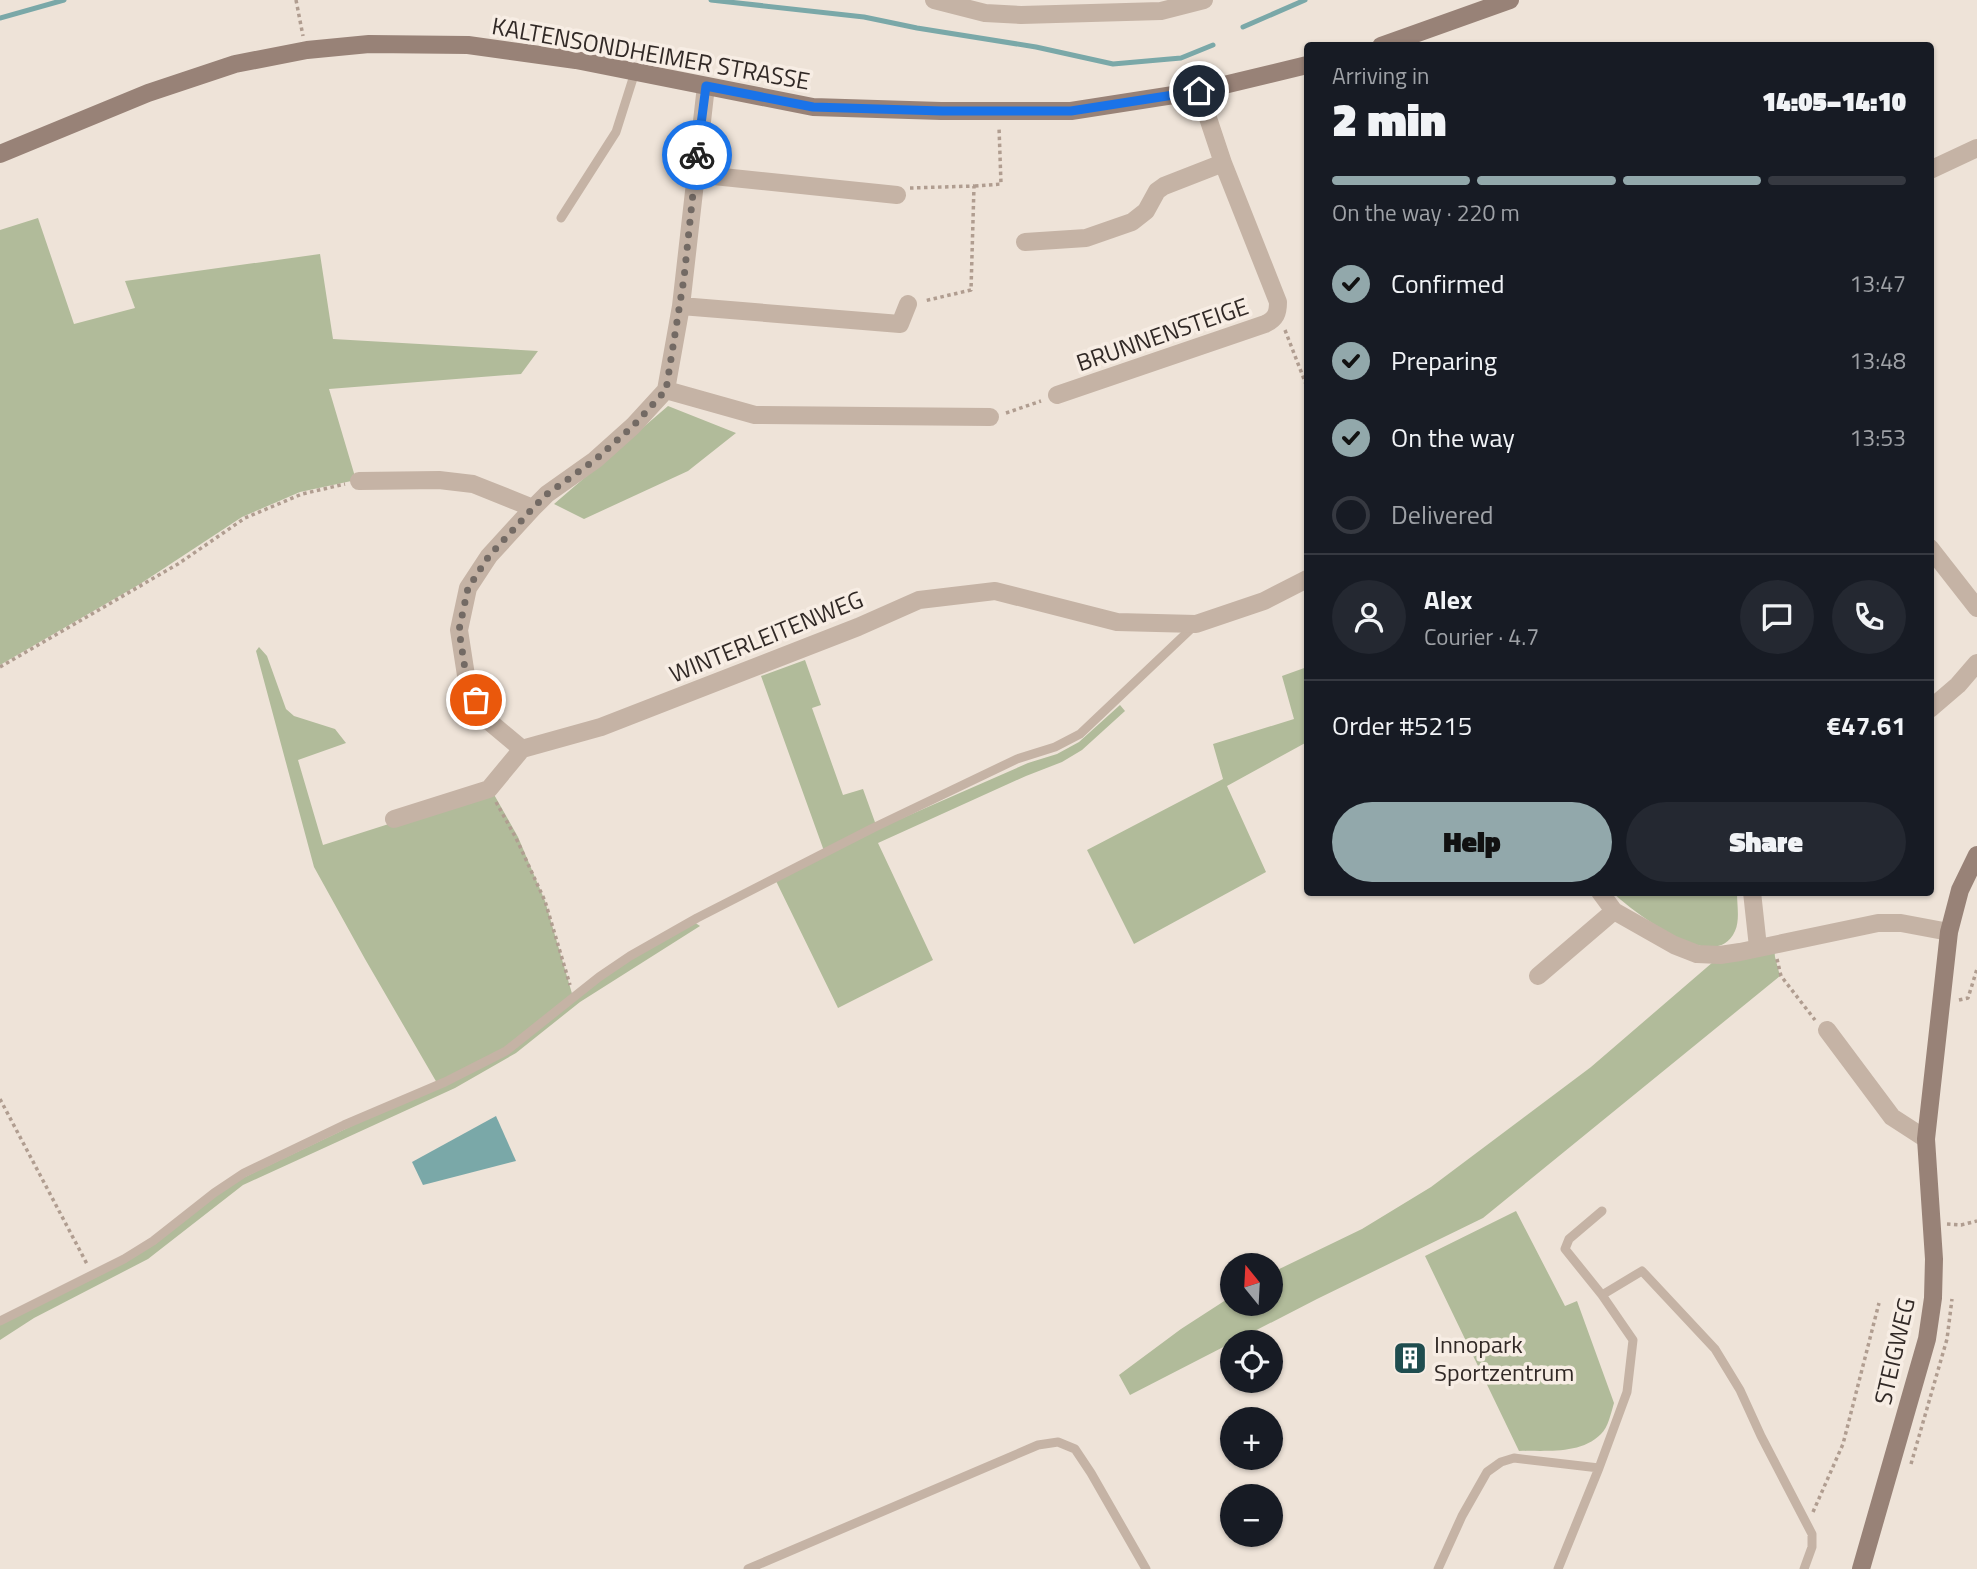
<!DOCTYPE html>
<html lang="en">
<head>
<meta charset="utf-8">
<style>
  :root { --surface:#171b24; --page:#242831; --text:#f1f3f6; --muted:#9ea1a6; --line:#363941; --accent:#92a8ab }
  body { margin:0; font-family:"Titillium Web",sans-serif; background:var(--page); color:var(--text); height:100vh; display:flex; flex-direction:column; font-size:26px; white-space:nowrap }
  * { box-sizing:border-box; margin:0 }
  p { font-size:23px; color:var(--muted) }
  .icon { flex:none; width:38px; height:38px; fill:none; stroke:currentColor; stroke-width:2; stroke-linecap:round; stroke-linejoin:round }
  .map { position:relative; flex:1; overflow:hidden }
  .sheet { position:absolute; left:1304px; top:42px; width:630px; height:854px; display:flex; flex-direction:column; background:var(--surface); border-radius:7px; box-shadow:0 2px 5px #0004 }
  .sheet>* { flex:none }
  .needle { width:46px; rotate:342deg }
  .tools { position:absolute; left:1220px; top:1253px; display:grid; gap:14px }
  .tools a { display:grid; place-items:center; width:63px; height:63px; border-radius:50%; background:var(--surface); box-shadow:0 2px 5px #0004; font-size:35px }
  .pin { position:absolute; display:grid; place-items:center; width:60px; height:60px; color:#fff; margin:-30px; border:4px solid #fff; border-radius:50%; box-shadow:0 2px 7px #0007 }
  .courier { position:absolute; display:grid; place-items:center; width:70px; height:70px; margin:-35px; border:5px solid #1a73e8; border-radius:50%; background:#fff; color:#222; box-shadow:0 2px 9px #0007 }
  .head em { font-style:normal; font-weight:800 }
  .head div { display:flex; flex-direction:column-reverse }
  .head { display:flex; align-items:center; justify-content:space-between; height:119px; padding:0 28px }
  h1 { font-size:46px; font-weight:800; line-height:52px }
  .bar { display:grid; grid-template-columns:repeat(4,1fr); gap:10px 7px; align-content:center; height:84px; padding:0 28px }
  .bar i { height:9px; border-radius:5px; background:var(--line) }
  .bar .selected { background:var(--accent) }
  .bar p { grid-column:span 4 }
  .line { display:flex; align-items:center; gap:18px; padding:0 28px; border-top:2px solid var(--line) }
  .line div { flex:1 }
  .round { display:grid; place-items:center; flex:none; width:74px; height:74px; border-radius:37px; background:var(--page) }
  ol { padding:0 28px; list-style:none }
  li { display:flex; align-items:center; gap:21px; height:77px }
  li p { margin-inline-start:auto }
  li .icon { padding:7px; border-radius:50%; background:var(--accent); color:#111; stroke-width:4 }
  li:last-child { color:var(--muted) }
  li i { width:38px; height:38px; border:4px solid var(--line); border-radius:50% }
  .primary-button { display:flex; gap:14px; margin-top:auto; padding:14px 28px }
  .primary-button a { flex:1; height:80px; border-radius:42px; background:var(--accent); color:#111; font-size:28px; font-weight:800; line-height:80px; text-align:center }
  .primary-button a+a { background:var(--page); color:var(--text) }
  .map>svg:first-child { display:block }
  .green { fill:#b1bb9a }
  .water { fill:#7aa8a8 }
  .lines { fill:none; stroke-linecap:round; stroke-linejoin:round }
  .stream { stroke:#7aa8a8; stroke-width:5 }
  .path { stroke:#b09d90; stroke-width:3.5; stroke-dasharray:3.5 3.5; stroke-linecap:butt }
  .lane { stroke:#c5b3a5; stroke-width:9 }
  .street { stroke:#c5b3a5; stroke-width:18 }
  .secondary { stroke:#988277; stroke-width:18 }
  .done { stroke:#736a64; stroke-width:7; stroke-dasharray:0 12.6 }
  .route { stroke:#1a73e8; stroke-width:9 }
  .labels { text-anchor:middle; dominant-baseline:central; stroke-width:7; stroke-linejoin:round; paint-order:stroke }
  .street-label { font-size:24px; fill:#312926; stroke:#f7ede4 }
  .poi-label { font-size:24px; fill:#312926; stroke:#f7ede4; text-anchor:start }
</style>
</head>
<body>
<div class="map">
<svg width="1977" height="1569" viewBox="0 0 1977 1569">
  <rect width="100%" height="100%" fill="#eee3d8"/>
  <!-- green -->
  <path class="green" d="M38,218L74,324L135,308L125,281L320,254L333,339L538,351L521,374L329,389L356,480L300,492L242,517L140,584L0,665V230Z
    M668,406L736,433L688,471L584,519L554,504Z
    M259,647L267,656L286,709L294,716L335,729L346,743L298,760L323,845L492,791L518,837L545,901L573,997L506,1049L437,1083L365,959L314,867L256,651Z
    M805,660L821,705L812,708L843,795L863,789L876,825L824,851L761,676Z
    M1307,667V742L1227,786L1266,872L1134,944L1087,850L1223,779L1213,744L1294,719L1282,676Z
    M1120,705L1125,711L1082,750L1062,762L1026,776L878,843L933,960L838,1008L775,879L873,831L1028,763L1057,754L1079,742Z
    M1613,893H1737C1737,905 1740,920 1735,931C1715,977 1633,911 1613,893Z
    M694,922L700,926L580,1002L516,1053L455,1088L243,1185L148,1259L34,1318L0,1340V1324L127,1261L228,1185L507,1052L601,977Z
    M1774,946L1775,957L1780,976L1483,1218L1317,1299L1130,1395L1119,1375L1181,1329L1232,1296V1304H1270L1271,1273L1362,1229L1431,1187L1591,1067L1720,956Z
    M1516,1211L1565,1306L1577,1301L1614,1403C1611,1413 1608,1428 1601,1434C1580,1455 1546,1450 1519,1451L1425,1256Z"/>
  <!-- water -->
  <path class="water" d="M496,1116L516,1161L423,1185L412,1162Z"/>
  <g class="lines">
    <!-- stream -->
    <path class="stream" d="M711,0L864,17L917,28L1036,47L1113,64L1181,58L1213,45
      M0,18L64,0
      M1243,27L1305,0"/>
    <!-- path -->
    <path class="path" d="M296,0L303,36
      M975,186L1001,184L999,127
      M910,188L974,186L971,290L924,301
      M1285,330L1307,387
      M1006,413L1041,401
      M0,667L178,564L245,518L302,494L345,484
      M496,802L516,838L545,901L570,985
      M1777,959L1781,976L1815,1020
      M1959,1000L1968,998L1977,969
      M0,1099L87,1264
      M1947,1224L1961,1225L1977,1221
      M1911,1464L1947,1339L1952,1299
      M1813,1512L1843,1444L1879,1303"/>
    <!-- lane -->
    <path class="lane" d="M561,218L616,132L635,72
      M1602,1295L1565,1249L1569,1239L1602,1211
      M0,1321L124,1259L153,1241L214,1193L244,1173L344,1125L445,1082L506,1051L599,977L630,956L697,918L873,828L1017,759L1055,747L1080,734L1194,626
      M748,1569L1038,1445L1058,1442L1075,1449L1091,1473L1146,1569
      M1438,1569L1462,1516L1487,1472L1501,1462L1514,1458L1599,1468L1627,1392L1633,1340L1602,1295L1642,1271L1715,1349L1740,1390L1761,1436L1812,1534V1547L1804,1569
      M1558,1569L1599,1468"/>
    <!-- street -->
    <path class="street" d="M934,0L985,13L1021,15L1161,11L1204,0
      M706,86L681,306L666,390L633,426L595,460L547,494L533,508L489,556L468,588L459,630L467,682L485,718L522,749L601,727L858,627L919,600L995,591L1117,622L1196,624L1264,601L1307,579
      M1930,170L1977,148
      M694,174L897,195
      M1025,242L1086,238L1132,222L1146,211L1157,191L1164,186L1223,163
      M681,306L900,324L908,304
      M666,390L755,415L990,417
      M1057,395L1265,324C1276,319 1278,313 1278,302L1223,163L1199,91
      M359,481L439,480L473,484L533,508
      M1930,548L1977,608
      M1930,709L1958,685L1977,663
      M394,819L489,789L522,749
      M1600,892L1614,911L1674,945L1697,954L1720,955L1740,952L1878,923H1901L1949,932
      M1752,892L1758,947
      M1538,976L1614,911
      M1827,1030L1892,1117L1926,1139"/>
    <!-- secondary -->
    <path class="secondary" d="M1381,46L1510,0
      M0,154L148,93L235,64L307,50L369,44L468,45L576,60L813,107L941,111H1071L1199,91L1307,65
      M1861,1569L1927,1339L1933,1298L1934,1259L1926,1139L1949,932L1960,890L1977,855"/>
  </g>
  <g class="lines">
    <!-- done -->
    <path class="done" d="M476,700L467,682L459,630L468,588L489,556L533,508L547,494L595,460L633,426L666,390L684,278L697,155"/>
    <!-- route -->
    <path class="route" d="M697,155L706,86L813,107L942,111H1071L1199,91"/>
  </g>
  <!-- icons -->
  <defs>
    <g id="building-square" transform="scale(1.75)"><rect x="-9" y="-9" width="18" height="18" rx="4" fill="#1f4d4f" stroke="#f7ede4"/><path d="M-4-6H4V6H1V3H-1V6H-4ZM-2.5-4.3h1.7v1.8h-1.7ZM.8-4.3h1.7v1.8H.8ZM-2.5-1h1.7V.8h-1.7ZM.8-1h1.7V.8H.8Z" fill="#fff"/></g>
  </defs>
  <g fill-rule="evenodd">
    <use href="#building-square" x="1410" y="1358"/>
  </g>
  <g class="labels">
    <!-- street labels -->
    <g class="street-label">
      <text transform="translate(651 53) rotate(10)">KALTENSONDHEIMER STRASSE</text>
      <text transform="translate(1162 334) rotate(-19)">BRUNNENSTEIGE</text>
      <text transform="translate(766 636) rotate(-22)">WINTERLEITENWEG</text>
      <text transform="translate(1894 1351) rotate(-77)">STEIGWEG</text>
    </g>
    <!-- poi labels -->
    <g class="poi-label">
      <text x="1434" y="1344">Innopark<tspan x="1434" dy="28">Sportzentrum</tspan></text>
    </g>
  </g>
</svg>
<div class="tools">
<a><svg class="needle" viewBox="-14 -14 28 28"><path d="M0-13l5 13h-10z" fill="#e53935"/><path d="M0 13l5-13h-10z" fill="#9ea1a6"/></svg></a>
<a><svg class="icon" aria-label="locate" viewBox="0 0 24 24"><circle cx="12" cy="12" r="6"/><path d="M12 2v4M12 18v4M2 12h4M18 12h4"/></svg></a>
<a>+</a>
<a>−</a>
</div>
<div class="pin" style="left:476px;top:700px;background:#ea580c"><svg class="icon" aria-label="bag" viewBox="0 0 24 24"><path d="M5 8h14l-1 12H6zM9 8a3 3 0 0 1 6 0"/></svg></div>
<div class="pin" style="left:1199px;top:91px;background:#1f2937"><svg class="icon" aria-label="home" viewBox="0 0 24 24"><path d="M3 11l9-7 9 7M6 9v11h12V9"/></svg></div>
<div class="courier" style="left:697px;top:155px"><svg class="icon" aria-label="bike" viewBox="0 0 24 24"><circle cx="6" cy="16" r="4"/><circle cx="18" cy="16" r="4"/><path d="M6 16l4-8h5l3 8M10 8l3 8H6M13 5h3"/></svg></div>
<section class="sheet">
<div class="head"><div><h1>2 min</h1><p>Arriving in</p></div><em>14:05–14:10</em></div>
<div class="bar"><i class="selected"></i><i class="selected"></i><i class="selected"></i><i></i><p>On the way · 220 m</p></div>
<ol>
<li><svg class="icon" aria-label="check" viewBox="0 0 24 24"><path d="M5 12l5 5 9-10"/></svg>Confirmed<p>13:47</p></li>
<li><svg class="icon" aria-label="check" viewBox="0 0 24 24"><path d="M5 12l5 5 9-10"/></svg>Preparing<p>13:48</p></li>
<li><svg class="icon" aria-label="check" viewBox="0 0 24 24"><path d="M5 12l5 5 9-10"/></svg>On the way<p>13:53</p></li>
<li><i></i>Delivered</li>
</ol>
<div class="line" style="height:126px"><a class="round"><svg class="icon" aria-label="person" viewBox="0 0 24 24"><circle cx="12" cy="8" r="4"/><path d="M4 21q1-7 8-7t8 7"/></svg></a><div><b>Alex</b><p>Courier · 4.7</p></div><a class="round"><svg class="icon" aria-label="chat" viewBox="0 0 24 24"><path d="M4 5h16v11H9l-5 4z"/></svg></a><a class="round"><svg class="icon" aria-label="phone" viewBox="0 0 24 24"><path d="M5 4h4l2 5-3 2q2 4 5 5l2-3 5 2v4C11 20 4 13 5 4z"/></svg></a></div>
<div class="line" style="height:91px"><div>Order #5215</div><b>€47.61</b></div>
<div class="primary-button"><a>Help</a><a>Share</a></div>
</section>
</div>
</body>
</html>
